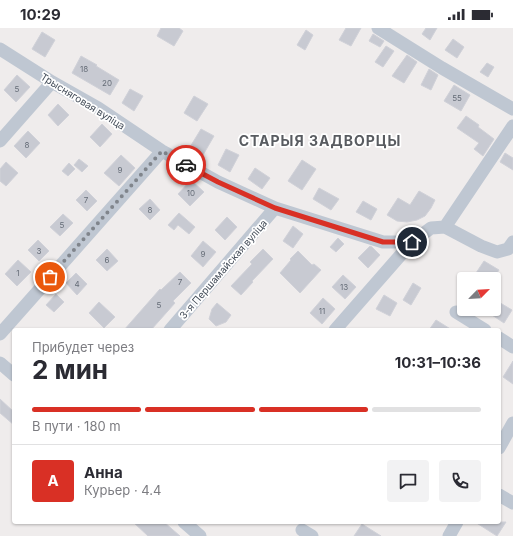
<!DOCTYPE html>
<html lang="ru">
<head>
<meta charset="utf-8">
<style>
  :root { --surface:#fff; --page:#f2f2f3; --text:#2b2b33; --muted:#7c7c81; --line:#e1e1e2; --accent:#d93025 }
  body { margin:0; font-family:Inter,sans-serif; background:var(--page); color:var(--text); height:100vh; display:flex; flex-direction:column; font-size:15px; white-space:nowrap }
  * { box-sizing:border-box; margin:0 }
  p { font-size:13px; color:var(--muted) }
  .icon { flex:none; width:22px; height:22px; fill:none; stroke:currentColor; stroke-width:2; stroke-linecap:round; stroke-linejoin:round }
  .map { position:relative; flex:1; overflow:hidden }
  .details { position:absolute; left:12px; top:300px; width:489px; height:196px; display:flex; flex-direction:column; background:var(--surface); border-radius:4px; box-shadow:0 1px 3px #0004 }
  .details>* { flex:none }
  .needle { width:26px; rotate:66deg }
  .controls { position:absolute; left:457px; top:244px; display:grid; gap:8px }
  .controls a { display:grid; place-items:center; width:44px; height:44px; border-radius:4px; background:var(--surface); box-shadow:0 1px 3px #0004; font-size:20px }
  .pin { position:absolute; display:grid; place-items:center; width:34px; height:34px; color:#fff; margin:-17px; border:2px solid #fff; border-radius:50%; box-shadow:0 1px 4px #0007 }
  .courier { position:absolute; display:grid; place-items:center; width:40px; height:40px; margin:-20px; border:3px solid #d93025; border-radius:50%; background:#fff; color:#222; box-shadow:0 1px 5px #0007 }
  .summary em { font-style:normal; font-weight:700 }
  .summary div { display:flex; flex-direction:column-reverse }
  .summary { display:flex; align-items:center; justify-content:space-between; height:68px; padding:0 20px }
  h1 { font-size:26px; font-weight:700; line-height:30px }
  .bar { display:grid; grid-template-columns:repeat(4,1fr); gap:6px 4px; align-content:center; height:48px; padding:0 20px }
  .bar i { height:5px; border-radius:3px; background:var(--line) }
  .bar .on { background:var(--accent) }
  .bar p { grid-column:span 4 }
  .line { display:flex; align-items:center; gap:10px; padding:0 20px; border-top:1px solid var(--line) }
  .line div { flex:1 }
  .round { display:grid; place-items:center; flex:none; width:42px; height:42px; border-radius:4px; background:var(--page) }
  .status { display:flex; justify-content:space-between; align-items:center; height:28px; padding:0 20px; background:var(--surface); direction:ltr }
  .status svg { height:11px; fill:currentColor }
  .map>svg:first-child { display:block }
  .building { fill:#c8cad2; stroke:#d0d1d8 }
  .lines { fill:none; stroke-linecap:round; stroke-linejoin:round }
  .minor { stroke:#bfc7d2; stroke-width:13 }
  .done { stroke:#80858c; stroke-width:4; stroke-dasharray:0 7.2 }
  .route { stroke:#d93025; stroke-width:5 }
  .labels { text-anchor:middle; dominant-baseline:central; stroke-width:3.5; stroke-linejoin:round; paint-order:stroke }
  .number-label { font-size:8px; fill:#656c77 }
  .street-label { font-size:10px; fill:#444d59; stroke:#fff }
  .district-label { font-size:14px; font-weight:bold; letter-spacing:1px; fill:#595c61; stroke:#fff }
</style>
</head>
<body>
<div class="status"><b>10:29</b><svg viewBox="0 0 49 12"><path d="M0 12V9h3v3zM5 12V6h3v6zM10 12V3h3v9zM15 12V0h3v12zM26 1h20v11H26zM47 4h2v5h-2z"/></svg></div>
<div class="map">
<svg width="513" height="508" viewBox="0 0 513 508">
  <rect width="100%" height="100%" fill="#efecec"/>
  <!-- building -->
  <path class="building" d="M161,0H179L183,3L174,18L157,8Z
    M346,0H361L351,18L339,12Z
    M426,0H437L430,12L422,6Z
    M306,2L313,7L305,22L297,17Z
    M42,4L55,12L45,29L32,21Z
    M373,6L384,13L380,19L369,13Z
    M453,11L464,19L457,30L445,22Z
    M386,18L394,23L383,39L375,34Z
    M407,27L417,34L404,55L392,48Z
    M81,28L97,37L96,38L119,52L110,67L72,45Z
    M487,35L494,39L488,49L480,44Z
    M429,41L438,47L431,62L421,57Z
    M17,47L30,59L16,74L4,62Z
    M454,57L470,67L461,83L444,73Z
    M130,61L143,68L134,83L122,75Z
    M194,68L208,76L197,93L184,85Z
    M58,76L69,87L58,98L48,87Z
    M466,88L479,97L478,99L494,111L483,128L474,121L479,115L457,100Z
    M102,96L112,106L100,119L90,109Z
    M201,101L214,108L203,127L190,119Z
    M28,103L40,115L26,130L14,118Z
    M226,121L239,127L230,144L218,137Z
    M505,125L513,130V142L500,134Z
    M121,127L135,140L119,158L104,145Z
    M79,131L88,138L82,144L74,137Z
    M302,132L316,141L302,162L288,153Z
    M6,134L18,145L6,158L0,153V141Z
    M69,135L75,141L68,148L62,143Z
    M255,140L270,150L262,161L248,151Z
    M191,152L204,164L190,178L178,166Z
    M319,160L339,171L331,182L313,171Z
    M86,162L97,173L87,183L76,172Z
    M419,163L435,172L431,180L425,188L417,192L407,194L397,193L387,187L398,170L410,177Z
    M150,171L160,182L150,192L139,181Z
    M363,173L377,181L371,192L356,184Z
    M179,185L195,199L189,206L178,197L174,202L168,197Z
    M63,186L73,195L60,208L50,199Z
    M227,189L237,199L225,212L215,202Z
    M293,198L303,206L293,220L283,213Z
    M338,210L344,216L336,224L330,219Z
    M38,212L49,223L39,233L28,222Z
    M203,213L216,224L203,239L191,228Z
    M370,218L372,219L380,227L368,240L358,230Z
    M107,221L118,233L107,243L96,232Z
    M263,221L273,231L252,253L253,254L241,267L231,258L252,236L250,234Z
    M298,223L312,237L314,236L321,242L300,265L280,245L291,232L290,231Z
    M18,232L31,244L17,258L5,246Z
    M484,233L499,242L493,251H486L476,245Z
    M180,244L191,255L173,273L175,275L151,302H124L160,261L161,262Z
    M76,245L87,256L77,267L66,255Z
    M343,247L356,259L345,271L332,259Z
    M413,255L421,260L411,277L403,272Z
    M56,266L64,274L54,284L46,277Z
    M384,267L397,275L390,288L376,281Z
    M323,270L335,281L322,296L310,285Z
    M497,273L512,282L504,295L489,285L492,281H494V278Z
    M99,274L115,289L104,300L89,285Z
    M217,275L231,287L226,294L216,298L209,291L212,281Z
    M436,292L452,302H429Z
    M513,333V356L503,349Z
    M0,371L14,384V397L0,385Z
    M133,494H164L180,508H148Z
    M475,494H506L497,508Z
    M362,496L381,508H354Z"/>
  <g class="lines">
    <!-- minor -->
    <path class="minor" d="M378,0L442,40L513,81
      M0,21L52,54L98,80L162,123L218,154L275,180L383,214H412
      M0,113L52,54
      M445,199L513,98
      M456,284L485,302
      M170,302L275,180
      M335,302L412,214L431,200L445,199L481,218L497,224L508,221L513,214
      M0,306L162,123
      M499,310L513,319
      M0,335L14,347
      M499,420L513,395
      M499,467L513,475
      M184,494L200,508
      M302,502L312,508
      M449,508L457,494"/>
  </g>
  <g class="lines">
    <!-- done -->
    <path class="done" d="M50,249L162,123L186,137"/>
    <!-- route -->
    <path class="route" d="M186,137L218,154L275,180L383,214H412"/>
  </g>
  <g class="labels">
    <!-- number labels -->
    <g class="number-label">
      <text x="84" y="41">18</text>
      <text x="107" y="55">20</text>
      <text x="17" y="61">5</text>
      <text x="457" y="70">55</text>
      <text x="27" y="117">8</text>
      <text x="120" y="142">9</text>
      <text x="191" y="165">10</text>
      <text x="86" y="172">7</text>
      <text x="150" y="182">8</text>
      <text x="62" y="197">5</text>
      <text x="39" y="223">3</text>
      <text x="203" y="226">9</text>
      <text x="107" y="232">6</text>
      <text x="18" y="245">1</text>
      <text x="180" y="254">7</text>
      <text x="77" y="256">4</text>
      <text x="344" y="259">13</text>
      <text x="159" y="277">5</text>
      <text x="322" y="283">11</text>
    </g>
    <!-- street labels -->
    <g class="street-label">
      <text transform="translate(83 73) rotate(32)">Трысняговая вуліца</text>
      <text transform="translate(223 241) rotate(-49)">3-я Першамайская вуліца</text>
    </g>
    <!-- district labels -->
    <g class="district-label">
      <text x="320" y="112">СТАРЫЯ ЗАДВОРЦЫ</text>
    </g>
  </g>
</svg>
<div class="controls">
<a><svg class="needle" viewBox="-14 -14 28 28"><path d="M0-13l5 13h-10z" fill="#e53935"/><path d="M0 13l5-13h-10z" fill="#7c7c81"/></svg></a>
</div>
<div class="pin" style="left:50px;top:249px;background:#ea580c"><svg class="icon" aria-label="bag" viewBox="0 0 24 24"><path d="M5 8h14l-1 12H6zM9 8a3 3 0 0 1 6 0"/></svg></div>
<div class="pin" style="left:412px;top:214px;background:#1f2937"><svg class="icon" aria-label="home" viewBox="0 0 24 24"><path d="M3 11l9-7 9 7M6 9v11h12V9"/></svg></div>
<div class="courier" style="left:186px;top:137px"><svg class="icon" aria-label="car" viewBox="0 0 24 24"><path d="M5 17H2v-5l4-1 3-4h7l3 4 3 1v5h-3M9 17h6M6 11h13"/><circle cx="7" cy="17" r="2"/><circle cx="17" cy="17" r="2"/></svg></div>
<section class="details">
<div class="summary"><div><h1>2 мин</h1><p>Прибудет через</p></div><em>10:31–10:36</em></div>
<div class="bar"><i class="on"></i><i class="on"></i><i class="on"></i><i></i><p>В пути · 180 m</p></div>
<div class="line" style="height:72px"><b class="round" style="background:var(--accent);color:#fff">А</b><div><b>Анна</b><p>Курьер · 4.4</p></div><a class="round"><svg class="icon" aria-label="chat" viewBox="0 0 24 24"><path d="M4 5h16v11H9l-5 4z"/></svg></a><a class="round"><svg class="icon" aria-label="phone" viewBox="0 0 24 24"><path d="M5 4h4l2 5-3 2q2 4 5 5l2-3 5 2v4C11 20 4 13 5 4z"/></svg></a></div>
</section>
</div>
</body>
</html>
